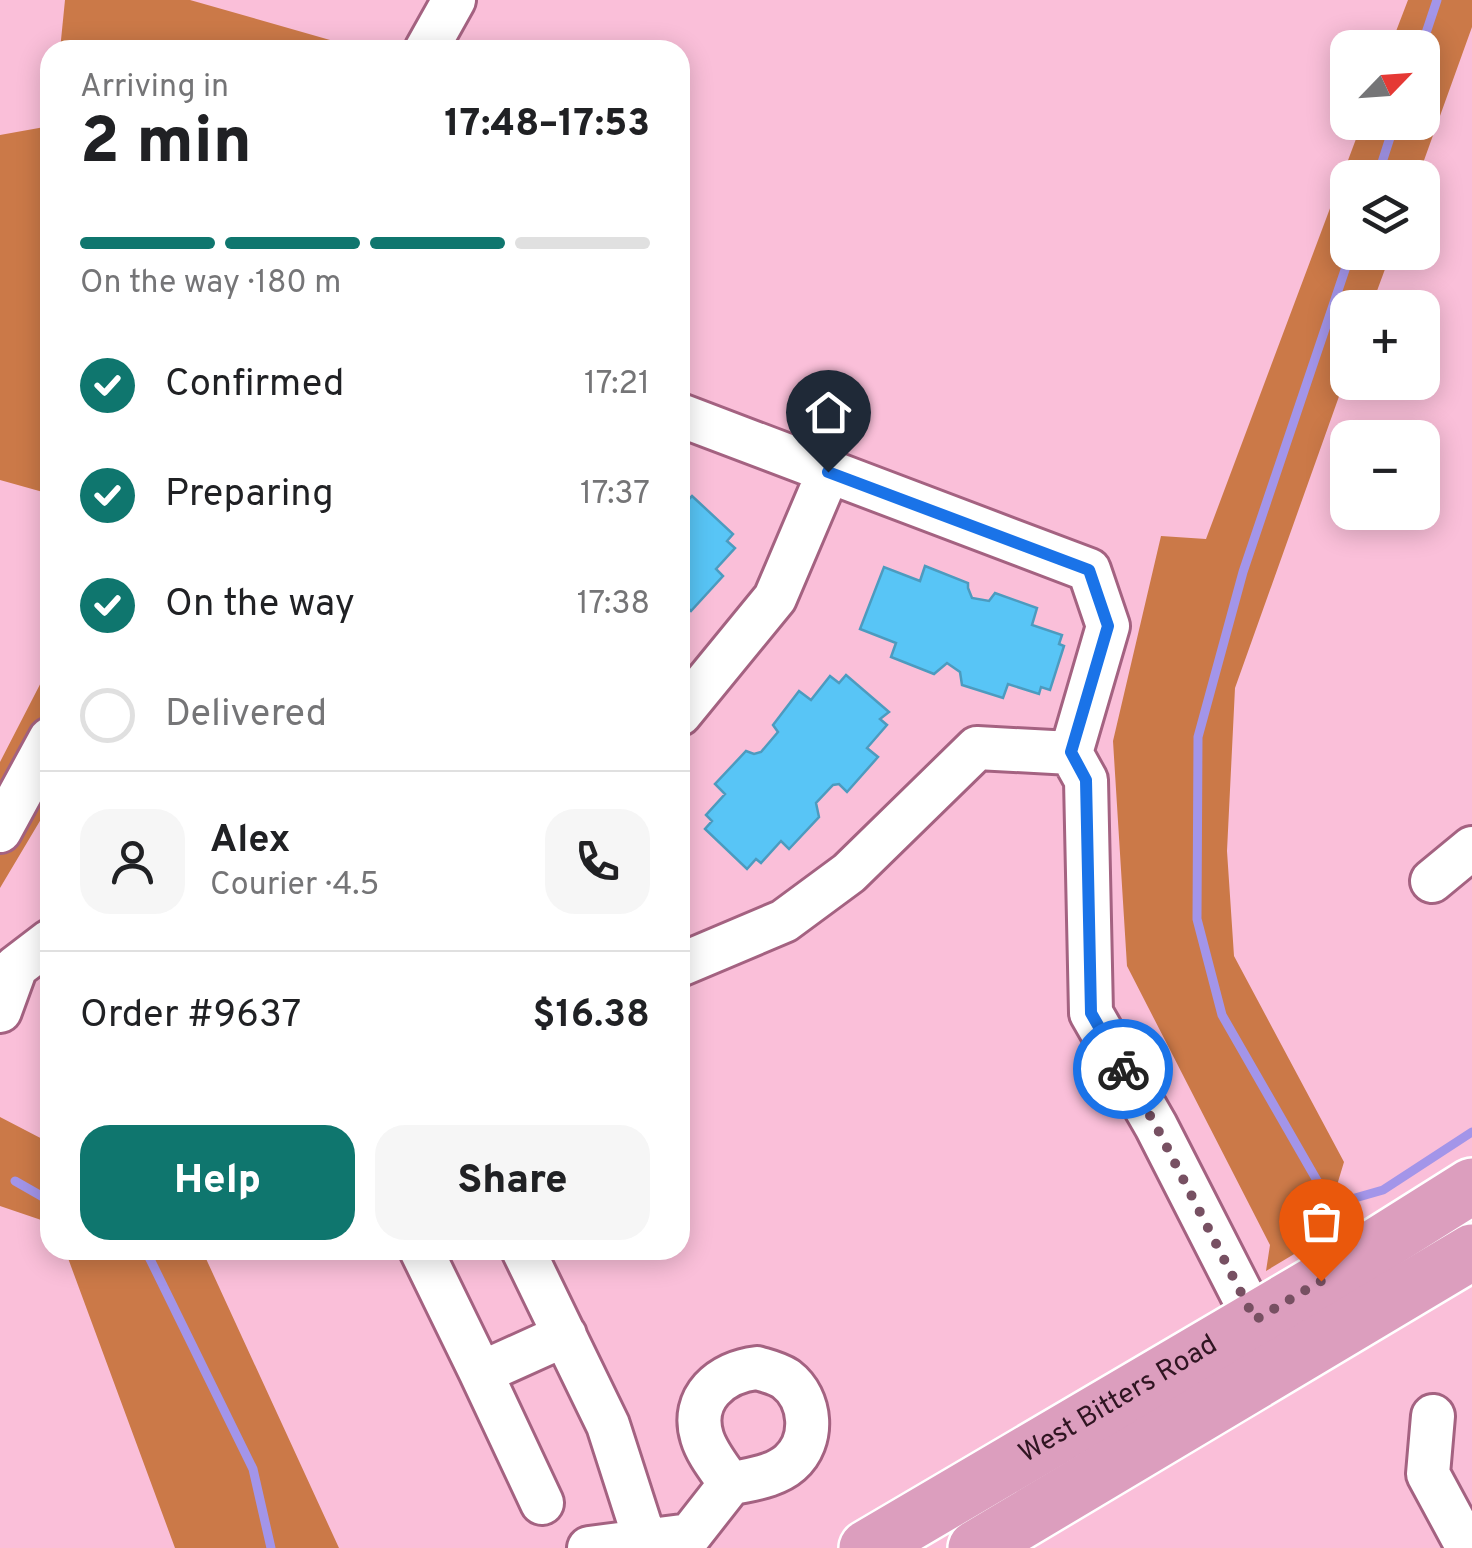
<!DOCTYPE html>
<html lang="en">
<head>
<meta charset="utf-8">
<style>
  :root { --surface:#fff; --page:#f6f6f6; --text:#202124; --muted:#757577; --line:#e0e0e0; --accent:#0f766e }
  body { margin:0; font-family:Overpass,sans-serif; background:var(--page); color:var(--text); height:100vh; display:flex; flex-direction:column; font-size:38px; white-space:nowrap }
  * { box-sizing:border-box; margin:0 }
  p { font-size:32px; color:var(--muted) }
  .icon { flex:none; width:55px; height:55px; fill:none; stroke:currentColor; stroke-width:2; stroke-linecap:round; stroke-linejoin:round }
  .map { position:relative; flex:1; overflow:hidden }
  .panel { position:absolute; left:40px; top:40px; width:650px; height:1220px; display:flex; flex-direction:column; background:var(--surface); border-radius:30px; box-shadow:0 5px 25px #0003 }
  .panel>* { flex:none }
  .needle { width:65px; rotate:65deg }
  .tools { position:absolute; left:1330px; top:30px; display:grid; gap:20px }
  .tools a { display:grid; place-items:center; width:110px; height:110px; border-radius:20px; background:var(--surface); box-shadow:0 5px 25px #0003; font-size:50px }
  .pin { position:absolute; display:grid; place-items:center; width:85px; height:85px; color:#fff; margin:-102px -42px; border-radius:50% 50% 50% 0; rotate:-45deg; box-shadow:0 0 10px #0007 }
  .pin .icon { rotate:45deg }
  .courier { position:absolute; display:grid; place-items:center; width:100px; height:100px; margin:-50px; border:8px solid #1a73e8; border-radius:50%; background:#fff; color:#222; box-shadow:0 2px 12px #0007 }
  .headline em { font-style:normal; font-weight:800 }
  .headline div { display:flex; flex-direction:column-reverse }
  .headline { display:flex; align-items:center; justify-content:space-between; height:170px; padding:0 40px }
  h1 { font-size:65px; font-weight:800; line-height:75px }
  .bar { display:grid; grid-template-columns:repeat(4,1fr); gap:15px 10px; align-content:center; height:120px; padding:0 40px }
  .bar i { height:12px; border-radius:8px; background:var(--line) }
  .bar .current { background:var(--accent) }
  .bar p { grid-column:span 4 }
  .line { display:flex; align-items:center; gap:25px; padding:0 40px; border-top:2px solid var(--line) }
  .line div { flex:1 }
  .round { display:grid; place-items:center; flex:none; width:105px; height:105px; border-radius:30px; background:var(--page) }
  ol { padding:0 40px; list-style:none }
  li { display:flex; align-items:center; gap:30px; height:110px }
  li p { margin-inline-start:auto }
  li .icon { padding:10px; border-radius:50%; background:var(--accent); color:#fff; stroke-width:4 }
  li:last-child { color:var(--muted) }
  li i { width:55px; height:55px; border:5px solid var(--line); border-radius:50% }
  .cta { display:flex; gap:20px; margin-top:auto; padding:20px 40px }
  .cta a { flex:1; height:115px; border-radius:30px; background:var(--accent); color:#fff; font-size:40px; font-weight:800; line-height:115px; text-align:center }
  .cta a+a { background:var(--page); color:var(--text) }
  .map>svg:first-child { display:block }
  .forest { fill:#cb7948 }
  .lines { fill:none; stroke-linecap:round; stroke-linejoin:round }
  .stream { stroke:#a395e9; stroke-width:9 }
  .building { fill:#58c5f6; stroke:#4c9bbf; stroke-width:2.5 }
  .minor-casing { stroke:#a46281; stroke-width:48 }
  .major-casing { stroke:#fff; stroke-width:60 }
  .minor { stroke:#fff; stroke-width:42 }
  .major { stroke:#dc9ebe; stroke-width:55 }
  .done { stroke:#775062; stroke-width:10; stroke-dasharray:0 18 }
  .route { stroke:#1a73e8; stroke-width:12 }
  .labels { text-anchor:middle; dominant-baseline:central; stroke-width:9; stroke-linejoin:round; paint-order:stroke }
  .street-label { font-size:28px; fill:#301522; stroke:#feeff5 }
</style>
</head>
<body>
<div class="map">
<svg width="1472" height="1548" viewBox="0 0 1472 1548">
  <rect width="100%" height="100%" fill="#fabfd9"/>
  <!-- forest -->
  <path class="forest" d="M65,0H190L365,50H60Z
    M1408,0H1472V27L1418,177L1348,178V252L1391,253L1371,307L1348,308L1347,374L1235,688L1227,851L1234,956L1344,1162L1321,1238L1266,1271L1270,1245L1127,966L1113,741L1161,536L1206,539L1362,123L1422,122V48L1390,47Z
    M50,126V494L0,480V135Z
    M50,665V804L0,888V762Z
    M0,1117L50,1143V1223L0,1206Z
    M65,1250H202L339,1548H175Z"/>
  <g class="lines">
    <!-- stream -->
    <path class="stream" d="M1421,48L1437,0
      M1377,178L1395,122
      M1351,252L1243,572L1198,737L1197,919L1222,1015L1319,1184L1348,1200L1383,1190L1472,1132
      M15,1181L50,1201
      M137,1250L149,1257L253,1469L271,1548"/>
  </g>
  <!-- building -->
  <path class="building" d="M692,496L733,534L727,541L735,548L716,569L723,576L691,611L687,607L680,608V499L685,503Z
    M925,566L968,583V588L972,598L989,601L995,593L1037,608L1032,625L1062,635L1059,644L1064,646L1050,690L1041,687L1039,694L1008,684L1003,698L962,685L960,672L947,663L934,674L891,657L896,643L860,629L884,567L920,581Z
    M846,675L889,712L880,719L887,725L867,748L878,757L847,792L839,784L833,785L816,803L819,817L789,849L781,841L761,863L756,859L747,869L705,829L712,821L706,815L725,794L715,784L746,751L754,754L761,752L778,732L773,725L799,691L811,700L830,676L839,683Z"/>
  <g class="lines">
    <!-- minor casing -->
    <g class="minor-casing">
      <path id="minor" d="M426,50L454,0
        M680,415L1089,570L1108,626L1071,753
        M680,714L775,598L829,471
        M0,831L50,739
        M1432,881L1472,848
        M680,965L784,921L849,873L977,748L1071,753L1086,780L1091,1013L1156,1126L1255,1320
        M0,1011L16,967L50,941
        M421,1250L481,1373
        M523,1250L608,1425L645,1540
        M757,1368C767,1371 777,1373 786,1379C812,1399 815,1441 790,1463C774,1477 750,1479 730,1484C721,1470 707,1454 702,1437C690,1398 721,1372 757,1368Z
        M1433,1416L1428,1474L1468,1548
        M542,1503L481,1373L565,1335
        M589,1548L690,1535L730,1484"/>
    </g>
    <!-- major casing -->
    <g class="major-casing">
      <g id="major">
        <path id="s1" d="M867,1548L1321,1281L1472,1186"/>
        <path d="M976,1548L1472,1252"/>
      </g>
    </g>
    <!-- minor -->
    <use href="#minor" class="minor"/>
    <!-- major -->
    <use href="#major" class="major"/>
  </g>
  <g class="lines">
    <!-- done -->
    <path class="done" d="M1123,1069L1156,1126L1255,1320L1321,1281"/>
    <!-- route -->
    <path class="route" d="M828,472L1089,570L1108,626L1071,752L1086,780L1091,1013L1123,1069"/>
  </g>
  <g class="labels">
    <!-- street labels -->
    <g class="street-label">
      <text stroke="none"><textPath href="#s1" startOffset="292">West Bitters Road</textPath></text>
    </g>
  </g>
</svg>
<div class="tools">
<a><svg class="needle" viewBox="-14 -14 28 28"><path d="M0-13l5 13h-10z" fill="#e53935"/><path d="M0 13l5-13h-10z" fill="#757577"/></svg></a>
<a><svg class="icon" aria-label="layers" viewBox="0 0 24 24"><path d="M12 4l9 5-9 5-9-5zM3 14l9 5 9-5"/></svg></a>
<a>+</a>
<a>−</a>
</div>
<div class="pin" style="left:1321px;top:1281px;background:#ea580c"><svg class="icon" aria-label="bag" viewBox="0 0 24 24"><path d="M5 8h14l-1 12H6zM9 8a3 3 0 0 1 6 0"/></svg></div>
<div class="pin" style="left:828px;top:472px;background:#1f2937"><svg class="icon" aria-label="home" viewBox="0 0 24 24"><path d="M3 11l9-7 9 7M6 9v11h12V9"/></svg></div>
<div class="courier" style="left:1123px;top:1069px"><svg class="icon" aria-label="bike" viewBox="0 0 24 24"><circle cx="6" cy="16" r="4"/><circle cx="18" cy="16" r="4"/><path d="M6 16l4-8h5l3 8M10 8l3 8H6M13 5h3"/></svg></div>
<section class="panel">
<div class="headline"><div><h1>2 min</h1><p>Arriving in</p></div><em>17:48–17:53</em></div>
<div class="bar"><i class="current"></i><i class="current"></i><i class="current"></i><i></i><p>On the way · 180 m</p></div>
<ol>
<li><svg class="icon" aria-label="check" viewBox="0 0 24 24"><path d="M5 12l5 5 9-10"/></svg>Confirmed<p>17:21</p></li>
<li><svg class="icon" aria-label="check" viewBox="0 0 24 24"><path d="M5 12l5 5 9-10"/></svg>Preparing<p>17:37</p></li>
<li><svg class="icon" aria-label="check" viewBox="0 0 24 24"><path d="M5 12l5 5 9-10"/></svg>On the way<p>17:38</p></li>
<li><i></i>Delivered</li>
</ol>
<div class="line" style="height:180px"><a class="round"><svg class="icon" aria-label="person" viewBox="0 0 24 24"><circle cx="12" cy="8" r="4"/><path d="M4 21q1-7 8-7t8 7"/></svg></a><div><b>Alex</b><p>Courier · 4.5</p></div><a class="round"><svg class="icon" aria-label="phone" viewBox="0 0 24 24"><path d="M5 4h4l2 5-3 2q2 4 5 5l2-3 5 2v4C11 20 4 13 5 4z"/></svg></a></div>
<div class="line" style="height:130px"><div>Order #9637</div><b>$16.38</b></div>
<div class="cta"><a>Help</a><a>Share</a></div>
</section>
</div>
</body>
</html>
